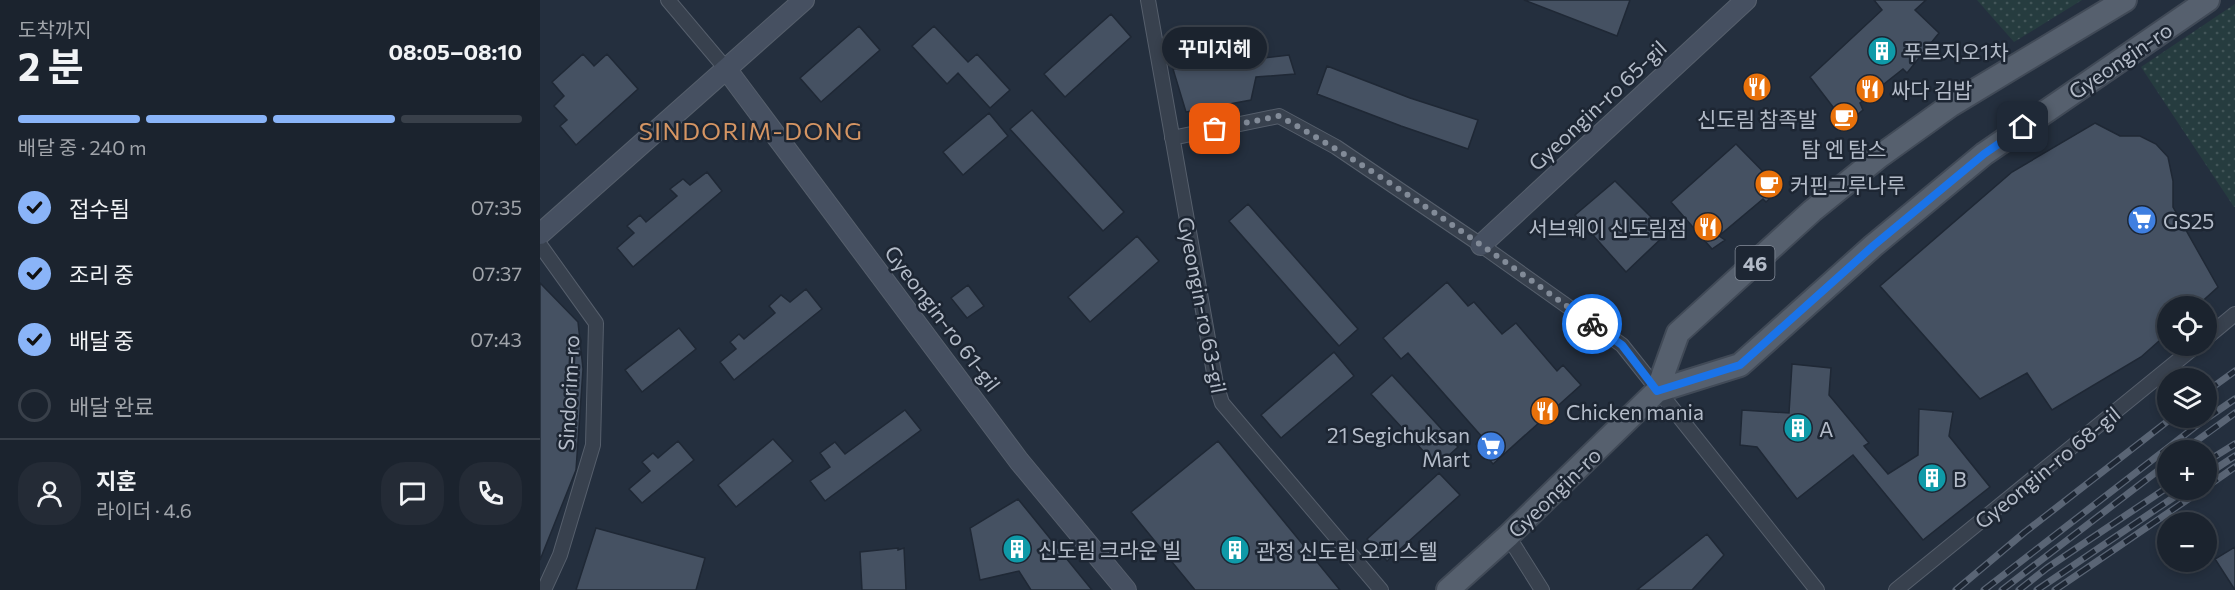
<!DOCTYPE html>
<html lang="ko">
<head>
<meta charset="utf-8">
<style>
  :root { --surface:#1b232e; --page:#242b36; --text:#f1f3f6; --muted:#a0a4aa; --line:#39404a; --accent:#8ab4f8 }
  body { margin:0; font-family:Commissioner,"Noto Sans KR",sans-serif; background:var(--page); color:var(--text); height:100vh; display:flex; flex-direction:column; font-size:22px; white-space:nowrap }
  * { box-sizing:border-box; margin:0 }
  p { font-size:20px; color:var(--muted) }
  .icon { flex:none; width:33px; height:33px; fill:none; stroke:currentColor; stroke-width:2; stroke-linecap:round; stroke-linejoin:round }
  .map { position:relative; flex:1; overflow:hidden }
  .details { display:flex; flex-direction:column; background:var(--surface); width:540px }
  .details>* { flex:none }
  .buttons { position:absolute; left:1617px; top:296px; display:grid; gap:12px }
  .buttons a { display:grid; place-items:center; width:60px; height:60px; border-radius:50%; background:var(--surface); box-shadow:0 3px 9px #0003,0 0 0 2px var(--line); font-size:30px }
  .pin { position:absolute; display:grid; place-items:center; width:51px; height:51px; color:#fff; margin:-26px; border-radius:12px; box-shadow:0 3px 9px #0006 }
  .courier { position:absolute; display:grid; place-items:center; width:60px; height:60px; margin:-30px; border:4px solid #1a73e8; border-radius:50%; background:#fff; color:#222; box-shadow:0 2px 8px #0007 }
  .bubble { position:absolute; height:42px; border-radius:21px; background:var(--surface); box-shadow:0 3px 9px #0003,0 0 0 2px var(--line); font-size:20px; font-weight:700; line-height:42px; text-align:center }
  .summary em { font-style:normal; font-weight:700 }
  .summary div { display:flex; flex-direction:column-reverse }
  .summary { display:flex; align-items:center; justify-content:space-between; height:102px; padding:0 18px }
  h1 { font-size:39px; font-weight:700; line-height:45px }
  .bar { display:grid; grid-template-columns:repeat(4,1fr); gap:9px 6px; align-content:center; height:72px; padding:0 18px }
  .bar i { height:8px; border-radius:4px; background:var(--line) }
  .bar .active { background:var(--accent) }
  .bar p { grid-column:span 4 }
  .line { display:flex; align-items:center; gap:15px; padding:0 18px; border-top:2px solid var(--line) }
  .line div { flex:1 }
  .round { display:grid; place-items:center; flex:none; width:63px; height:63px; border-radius:24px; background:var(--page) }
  ol { padding:0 18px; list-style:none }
  li { display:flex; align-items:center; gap:18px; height:66px }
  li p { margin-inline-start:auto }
  li .icon { padding:6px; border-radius:50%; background:var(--accent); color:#111; stroke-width:4 }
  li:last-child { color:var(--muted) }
  li i { width:33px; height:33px; border:3px solid var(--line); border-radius:50% }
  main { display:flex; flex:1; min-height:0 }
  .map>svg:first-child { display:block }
  .grass { fill:url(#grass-dots) }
  .building { fill:#455162; stroke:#1f2835; stroke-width:1.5 }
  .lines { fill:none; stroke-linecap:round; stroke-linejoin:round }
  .street-casing { stroke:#565f6c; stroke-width:16 }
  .secondary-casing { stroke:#565f6c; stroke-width:22 }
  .primary-casing { stroke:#414a57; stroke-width:26 }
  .street { stroke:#38414e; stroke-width:14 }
  .secondary { stroke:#465061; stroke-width:20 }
  .primary { stroke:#56606e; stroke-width:22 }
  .rail-casing { stroke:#5a6575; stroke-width:7 }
  .rail { stroke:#1d2633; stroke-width:4.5; stroke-dasharray:14; stroke-linecap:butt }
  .done { stroke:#828b98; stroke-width:6; stroke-dasharray:0 10.8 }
  .route { stroke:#1a73e8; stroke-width:8 }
  .labels { text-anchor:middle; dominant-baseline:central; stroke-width:5; stroke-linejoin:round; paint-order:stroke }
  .shield { fill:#1d2633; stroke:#878f9c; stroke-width:1.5 }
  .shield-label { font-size:20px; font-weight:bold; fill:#b4bcc9 }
  .poi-label { font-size:21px; fill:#b4bcc9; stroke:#1d2633; text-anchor:start }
  .street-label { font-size:21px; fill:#b4bcc9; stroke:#1d2633 }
  .quarter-label { font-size:24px; letter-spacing:1.5px; fill:#d59563; stroke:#1d2633 }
</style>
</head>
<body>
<main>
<section class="details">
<div class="summary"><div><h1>2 분</h1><p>도착까지</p></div><em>08:05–08:10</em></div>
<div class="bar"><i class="active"></i><i class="active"></i><i class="active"></i><i></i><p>배달 중 · 240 m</p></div>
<ol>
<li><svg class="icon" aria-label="check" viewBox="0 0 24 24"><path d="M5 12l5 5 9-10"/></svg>접수됨<p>07:35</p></li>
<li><svg class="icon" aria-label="check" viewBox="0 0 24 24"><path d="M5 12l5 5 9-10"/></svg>조리 중<p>07:37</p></li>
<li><svg class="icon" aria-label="check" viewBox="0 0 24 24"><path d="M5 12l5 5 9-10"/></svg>배달 중<p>07:43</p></li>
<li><i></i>배달 완료</li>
</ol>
<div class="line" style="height:108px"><a class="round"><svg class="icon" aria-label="person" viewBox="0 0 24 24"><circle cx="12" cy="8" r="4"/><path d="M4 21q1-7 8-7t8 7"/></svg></a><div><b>지훈</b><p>라이더 · 4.6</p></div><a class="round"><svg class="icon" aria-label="chat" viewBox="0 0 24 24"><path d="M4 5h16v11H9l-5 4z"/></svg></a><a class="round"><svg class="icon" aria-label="phone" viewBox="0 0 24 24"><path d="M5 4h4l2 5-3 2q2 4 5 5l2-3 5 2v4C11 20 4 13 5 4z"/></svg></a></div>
</section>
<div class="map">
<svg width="1695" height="590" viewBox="0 0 1695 590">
  <defs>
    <pattern id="grass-dots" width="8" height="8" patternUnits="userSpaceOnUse" patternTransform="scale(1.5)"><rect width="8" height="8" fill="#263c3f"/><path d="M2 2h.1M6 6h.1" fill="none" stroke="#435659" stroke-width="1.8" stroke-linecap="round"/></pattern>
  </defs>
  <rect width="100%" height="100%" fill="#242f3e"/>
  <!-- grass -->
  <path class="grass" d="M1437,0H1542L1474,42Z
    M1695,4V206L1694,207L1601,67Z"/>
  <!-- building -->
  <path class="building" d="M984,0H1090L1077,36Z
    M1334,0H1386L1375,10L1399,33L1367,73L1363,69L1320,103L1323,110L1306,124L1270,77L1342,10Z
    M571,14L591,37L525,97L504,74Z
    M319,26L340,50L281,102L260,78Z
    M394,26L428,62L437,54L470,90L450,108L418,73L407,84L372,46Z
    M43,54L54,66L67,54L98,89L36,145L20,126L27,120L14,106L24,96L12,82Z
    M749,55L755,74L716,77L711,100L646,112L633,69Z
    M787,66L870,98L938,120L928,149L861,126L777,94Z
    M492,110L584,212L563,231L470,129Z
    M449,113L468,136L423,175L403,152Z
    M1555,123L1580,136H1600L1616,144L1628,157L1633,181V207L1678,287L1657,306H1628V333L1601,357L1512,410L1487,373L1440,399L1340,286L1472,172Z
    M1196,144L1240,189L1226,202L1223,199L1179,236L1185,240L1172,249L1131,202Z
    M167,172L182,191L93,267L77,248L94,233L87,226L100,215L106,222L137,196L130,189L143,179L150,185Z
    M1075,181L1127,233L1086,272L1035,215Z
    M708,204L818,329L799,346L689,221Z
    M597,236L619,261L550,322L528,297Z
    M907,282L928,306L934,302L962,334L976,323L1017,371L1023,365L1041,385L953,464L936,444L943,438L868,353L861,359L843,338Z
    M0,283L38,322L43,369L36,470L0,560Z
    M428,285L444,306L427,318L411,298Z
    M266,289L282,309L194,380L180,362L196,349L190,342L199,334L204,339L235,313L229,306L241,295L250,302Z
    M139,328L156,349L102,392L85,370Z
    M794,352L814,376L741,438L721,415Z
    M1252,364L1291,368L1289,395L1329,443L1324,446L1348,474L1378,455L1379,409L1413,412L1409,436L1450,487L1383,540L1313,455L1257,499L1217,447L1200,445L1202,410L1249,413Z
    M852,375L918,447L897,466L831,394Z
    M365,410L381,430L285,501L270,481L290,467L280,453L295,442L305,454Z
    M233,439L253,461L196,507L178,485Z
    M138,441L154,460L102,503L89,489L110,471L102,462L113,453L118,458Z
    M678,441L800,590H655L591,512Z
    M899,473L920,495L847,561L827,539Z
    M478,499L552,590H491L479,571L440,580L430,528Z
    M56,528L165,558L156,590H36Z
    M1167,534L1184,555L1152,590H1097Z
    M1695,547V590L1675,559Z
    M358,548V550L364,548L366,590H322L320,552Z"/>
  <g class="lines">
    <!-- street casing -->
    <g class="street-casing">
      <path id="street" d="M128,0L187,70
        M608,0L676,384L682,403L841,590
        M632,138L739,116L796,147L941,245L1082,345L1277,590
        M0,245L56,323L53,445L20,555L4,590
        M1666,338L1695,314
        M968,536L1002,590
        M1356,590L1657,345"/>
    </g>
    <!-- secondary casing -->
    <g class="secondary-casing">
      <path id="secondary" d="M187,70L479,461L586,590
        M0,234L264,0
        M941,245L1206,0"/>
    </g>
    <!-- primary casing -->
    <g class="primary-casing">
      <path id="primary" d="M1117,391L1200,365L1333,246L1444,154L1668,0
        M908,590L968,536L1117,391L1138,333L1272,211L1340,156L1411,105L1585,0"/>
    </g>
    <!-- street -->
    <use href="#street" class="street"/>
    <!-- secondary -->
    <use href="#secondary" class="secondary"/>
    <!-- primary -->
    <use href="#primary" class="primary"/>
    <!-- rail casing -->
    <g class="rail-casing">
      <path id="rail" d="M1666,392L1695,371
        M1644,450L1695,413
        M1666,462L1695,444
        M1666,475L1695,456
        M1666,487L1695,467
        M1416,590L1485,532L1633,417
        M1444,590L1660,423L1695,399
        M1462,590L1628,463
        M1479,590L1507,568L1628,487
        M1497,590L1646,489
        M1515,590L1663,489"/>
    </g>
    <!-- rail -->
    <use href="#rail" class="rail"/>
  </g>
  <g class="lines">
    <!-- done -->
    <path class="done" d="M675,129L739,116C849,177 950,251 1052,324"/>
    <!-- route -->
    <path class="route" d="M1052,324L1082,345L1117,391L1200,365L1333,246L1444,154L1483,127"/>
  </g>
  <!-- icons -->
  <defs>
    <g id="building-disc" transform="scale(1.5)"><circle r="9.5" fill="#0f9aa8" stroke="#1d2633"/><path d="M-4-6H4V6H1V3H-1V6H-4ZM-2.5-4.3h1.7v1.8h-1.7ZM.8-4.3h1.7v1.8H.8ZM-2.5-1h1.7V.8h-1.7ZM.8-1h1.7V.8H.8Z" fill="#fff"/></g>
    <g id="restaurant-disc" transform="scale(1.5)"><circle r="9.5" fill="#e8710a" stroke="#1d2633"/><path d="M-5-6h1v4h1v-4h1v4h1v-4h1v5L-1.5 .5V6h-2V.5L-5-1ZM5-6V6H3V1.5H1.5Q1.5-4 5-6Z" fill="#fff"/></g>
    <g id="cafe-disc" transform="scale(1.5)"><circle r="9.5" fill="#e8710a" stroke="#1d2633"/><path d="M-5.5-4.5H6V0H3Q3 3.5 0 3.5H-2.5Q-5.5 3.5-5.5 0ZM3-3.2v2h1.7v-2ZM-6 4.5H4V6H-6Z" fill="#fff"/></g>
    <g id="supermarket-disc" transform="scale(1.5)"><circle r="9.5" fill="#3f7fe0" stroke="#1d2633"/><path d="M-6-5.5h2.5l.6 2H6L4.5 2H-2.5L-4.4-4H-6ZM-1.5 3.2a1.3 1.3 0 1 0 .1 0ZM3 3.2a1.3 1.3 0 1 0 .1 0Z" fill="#fff"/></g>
  </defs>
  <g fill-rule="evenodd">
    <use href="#building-disc" x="1342" y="51"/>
    <use href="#restaurant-disc" x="1217" y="87"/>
    <use href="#restaurant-disc" x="1330" y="89"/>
    <use href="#cafe-disc" x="1304" y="117"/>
    <use href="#cafe-disc" x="1229" y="184"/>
    <use href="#supermarket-disc" x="1602" y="220"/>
    <use href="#restaurant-disc" x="1168" y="227"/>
    <use href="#restaurant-disc" x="1005" y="411"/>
    <use href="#building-disc" x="1258" y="428"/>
    <use href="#supermarket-disc" x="951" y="446"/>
    <use href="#building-disc" x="1392" y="478"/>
    <use href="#building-disc" x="477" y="549"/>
    <use href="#building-disc" x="695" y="550"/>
  </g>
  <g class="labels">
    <!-- shield labels -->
    <rect class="shield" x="1195.5" y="246" width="39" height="34" rx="4.5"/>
    <g class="shield-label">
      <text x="1215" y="263">46</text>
    </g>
    <!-- poi labels -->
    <g class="poi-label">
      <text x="1363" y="51">푸르지오1차</text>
      <text x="1351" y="89">싸다 김밥</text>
      <text x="1217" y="118" text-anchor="middle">신도림 참족발</text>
      <text x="1304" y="148" text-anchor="middle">탐 엔 탐스</text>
      <text x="1250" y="184">커핀그루나루</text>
      <text x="1623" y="220">GS25</text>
      <text x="1147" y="227" text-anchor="end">서브웨이 신도림점</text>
      <text x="1026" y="411">Chicken mania</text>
      <text x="1279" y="428">A</text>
      <text x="930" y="434" text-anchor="end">21 Segichuksan<tspan x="930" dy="24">Mart</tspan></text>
      <text x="1413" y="478">B</text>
      <text x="498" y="549">신도림 크라운 빌</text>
      <text x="716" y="550">관정 신도림 오피스텔</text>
    </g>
    <!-- street labels -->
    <g class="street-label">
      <text transform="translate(1580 60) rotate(-34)">Gyeongin-ro</text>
      <text transform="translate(1057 105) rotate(-43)">Gyeongin-ro 65-gil</text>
      <text transform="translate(663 305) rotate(79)">Gyeongin-ro 63-gil</text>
      <text transform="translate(403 318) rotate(53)">Gyeongin-ro 61-gil</text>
      <text transform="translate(28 393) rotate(-87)">Sindorim-ro</text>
      <text transform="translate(1507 467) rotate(-39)">Gyeongin-ro 68-gil</text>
      <text transform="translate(1014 492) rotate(-44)">Gyeongin-ro</text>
    </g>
    <!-- quarter labels -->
    <g class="quarter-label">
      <text x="211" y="130">SINDORIM-DONG</text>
    </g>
  </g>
</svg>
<div class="buttons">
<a><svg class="icon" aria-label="locate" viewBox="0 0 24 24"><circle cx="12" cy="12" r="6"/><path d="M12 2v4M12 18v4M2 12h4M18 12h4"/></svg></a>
<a><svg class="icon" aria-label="layers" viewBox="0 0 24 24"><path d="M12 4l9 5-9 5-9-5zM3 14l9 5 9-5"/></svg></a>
<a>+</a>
<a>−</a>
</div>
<div class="pin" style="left:675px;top:129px;background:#ea580c"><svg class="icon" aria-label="bag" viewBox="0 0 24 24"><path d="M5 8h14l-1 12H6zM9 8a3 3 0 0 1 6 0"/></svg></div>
<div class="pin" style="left:1483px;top:127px;background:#1f2937"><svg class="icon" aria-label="home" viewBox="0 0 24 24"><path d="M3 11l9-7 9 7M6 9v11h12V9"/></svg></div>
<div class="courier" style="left:1052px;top:324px"><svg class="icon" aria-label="bike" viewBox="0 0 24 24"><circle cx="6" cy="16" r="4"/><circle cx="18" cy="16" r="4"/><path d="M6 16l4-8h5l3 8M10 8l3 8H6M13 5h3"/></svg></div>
<div class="bubble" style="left:622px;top:27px;width:105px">꾸미지헤</div>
</div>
</main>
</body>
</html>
